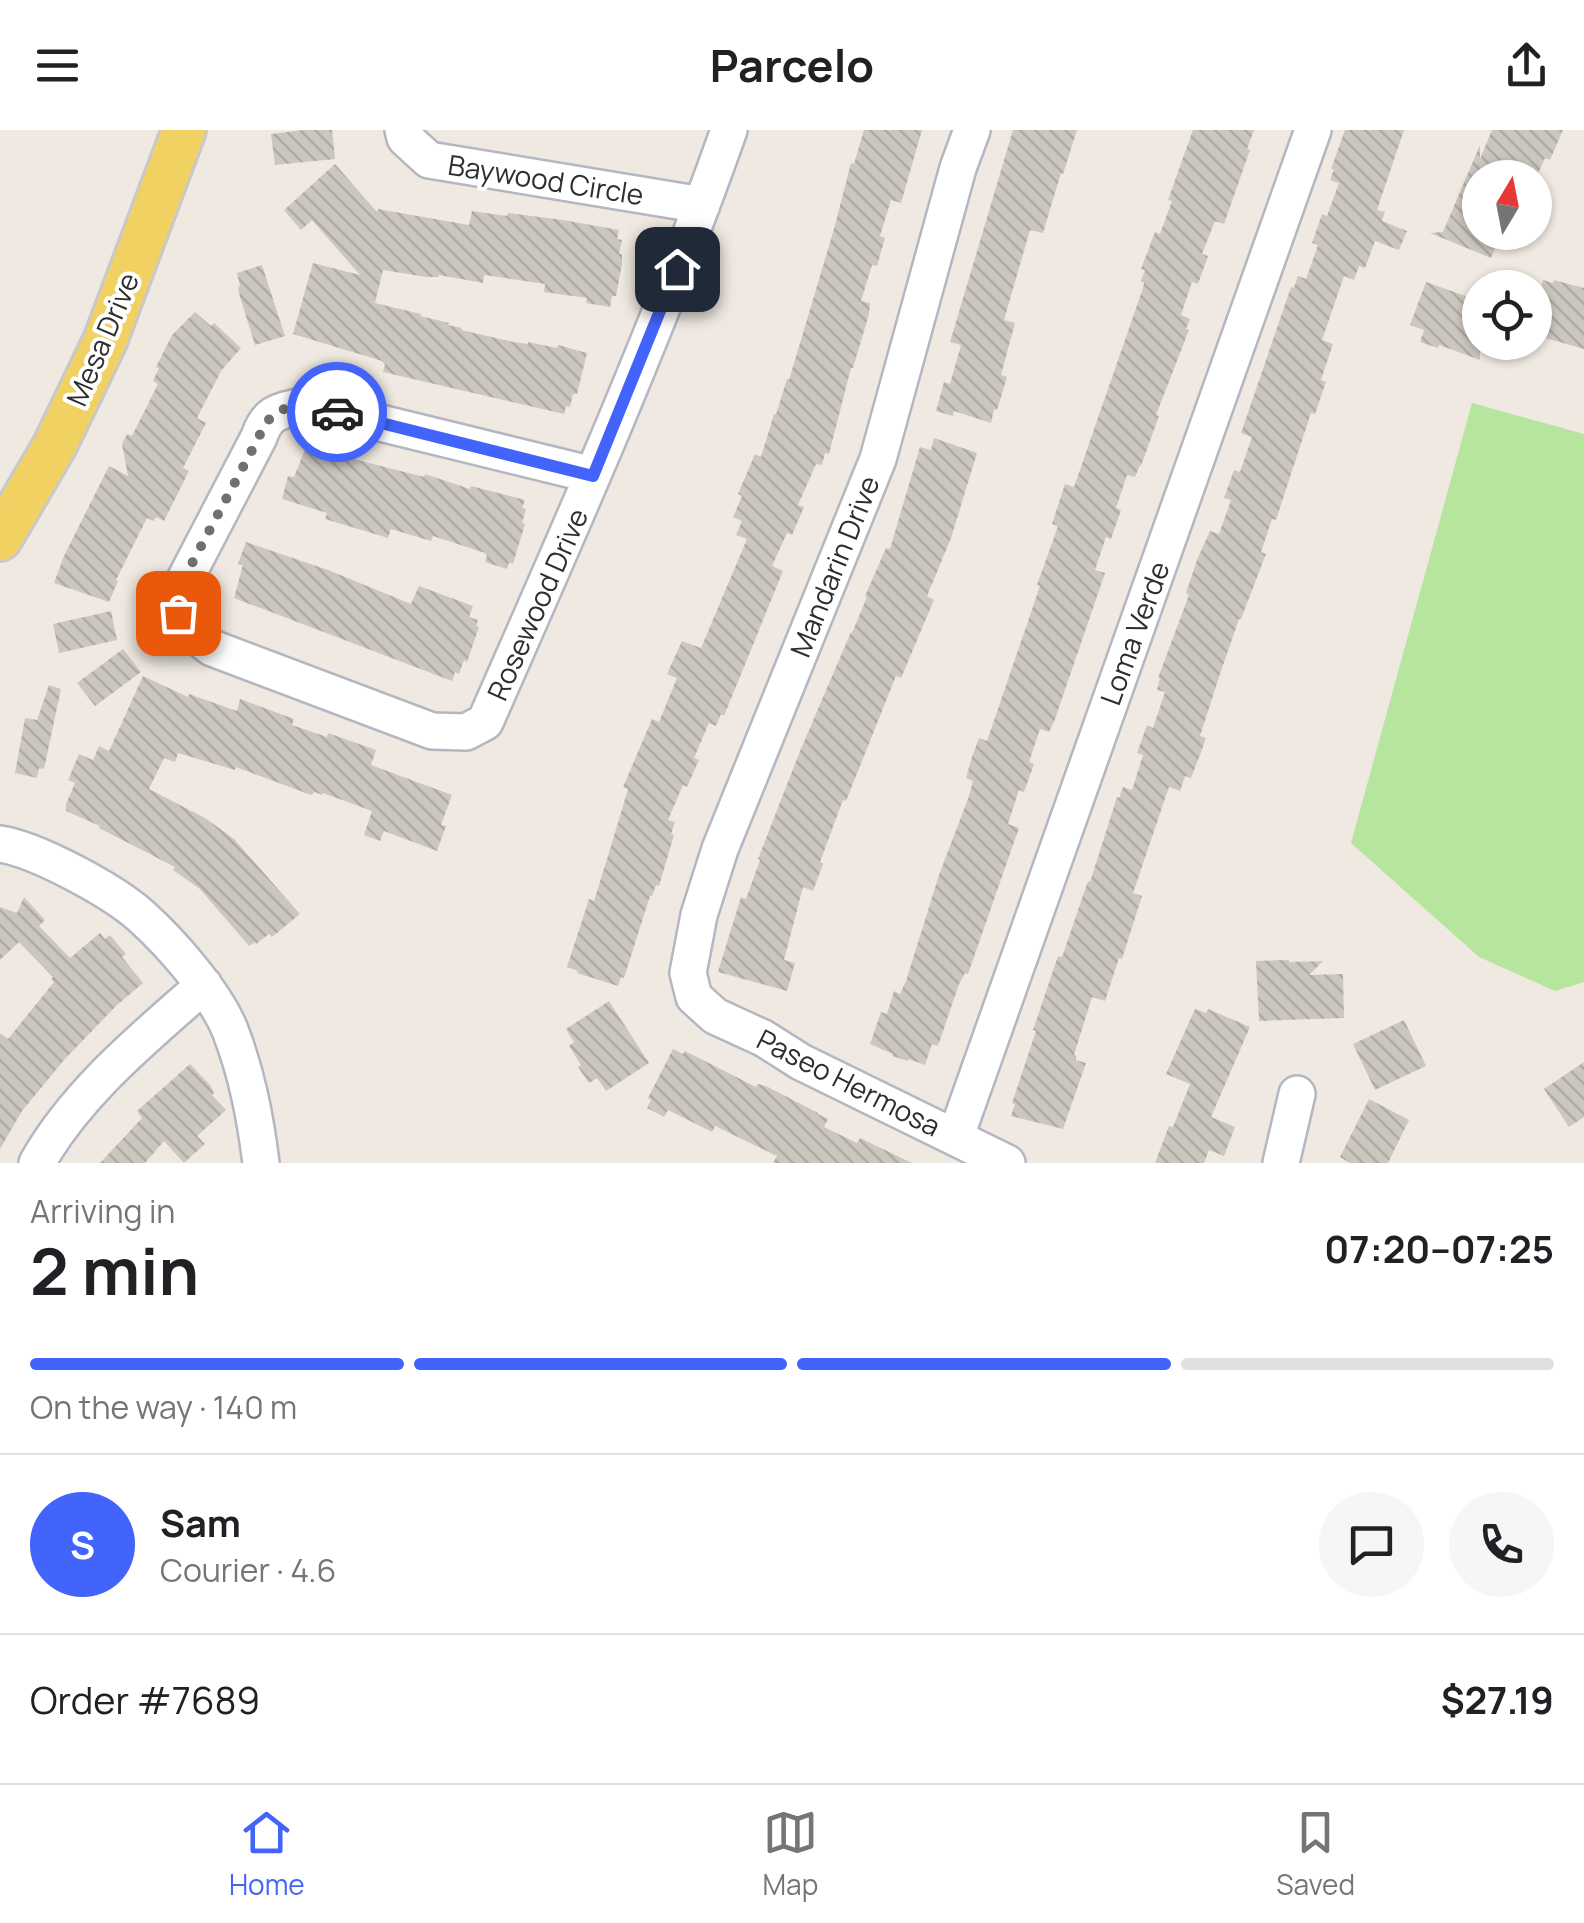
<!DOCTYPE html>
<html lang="en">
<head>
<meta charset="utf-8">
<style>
  :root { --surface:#fff; --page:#f6f6f6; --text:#202124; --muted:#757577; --line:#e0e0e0; --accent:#4264fb }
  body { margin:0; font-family:Manrope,sans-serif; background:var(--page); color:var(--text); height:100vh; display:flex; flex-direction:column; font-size:38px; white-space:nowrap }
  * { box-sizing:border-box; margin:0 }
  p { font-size:32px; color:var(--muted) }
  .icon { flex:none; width:55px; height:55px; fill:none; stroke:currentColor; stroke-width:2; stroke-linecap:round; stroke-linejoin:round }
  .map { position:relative; height:1033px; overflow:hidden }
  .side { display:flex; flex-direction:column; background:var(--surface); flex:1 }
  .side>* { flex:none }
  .needle { width:65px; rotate:10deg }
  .tools { position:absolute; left:1462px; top:30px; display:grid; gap:20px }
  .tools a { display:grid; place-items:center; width:90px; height:90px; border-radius:50%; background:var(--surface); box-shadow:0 2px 8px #0004; font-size:50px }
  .pin { position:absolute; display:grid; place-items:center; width:85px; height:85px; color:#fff; margin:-42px; border-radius:20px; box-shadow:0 5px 15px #0006 }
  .courier { position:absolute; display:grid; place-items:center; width:100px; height:100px; margin:-50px; border:8px solid #4264fb; border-radius:50%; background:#fff; color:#222; box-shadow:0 2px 12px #0007 }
  .head em { font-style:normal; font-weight:700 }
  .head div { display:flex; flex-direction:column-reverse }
  .head { display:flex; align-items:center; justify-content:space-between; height:170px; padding:0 30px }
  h1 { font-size:65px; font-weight:700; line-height:75px }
  .bar { display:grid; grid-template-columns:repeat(4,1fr); gap:15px 10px; align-content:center; height:120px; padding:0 30px }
  .bar i { height:12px; border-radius:8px; background:var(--line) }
  .bar .on { background:var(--accent) }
  .bar p { grid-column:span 4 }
  .line { display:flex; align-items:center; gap:25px; padding:0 30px; border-top:2px solid var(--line) }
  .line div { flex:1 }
  .round { display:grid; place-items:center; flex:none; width:105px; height:105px; border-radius:52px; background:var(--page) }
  header { display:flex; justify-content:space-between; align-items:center; height:130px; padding:0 30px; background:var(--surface); font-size:45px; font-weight:700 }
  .tabs { display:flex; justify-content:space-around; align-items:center; height:140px; border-top:2px solid var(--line); background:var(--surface); font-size:28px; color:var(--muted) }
  .tabs a { display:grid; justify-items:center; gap:5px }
  .tabs .on { color:var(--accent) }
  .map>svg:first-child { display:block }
  .grass { fill:#b6e59e }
  .building { fill:url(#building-back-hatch) }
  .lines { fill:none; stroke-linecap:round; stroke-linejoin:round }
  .minor-casing { stroke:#b4b7c1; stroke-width:40 }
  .major-casing { stroke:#c9c9c9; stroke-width:48 }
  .minor { stroke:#fff; stroke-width:35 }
  .major { stroke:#f2d163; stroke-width:42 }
  .done { stroke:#726f6d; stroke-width:10; stroke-dasharray:0 18 }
  .route { stroke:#4264fb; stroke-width:12 }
  .labels { text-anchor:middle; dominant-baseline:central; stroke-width:8; stroke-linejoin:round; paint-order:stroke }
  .street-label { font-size:28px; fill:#2e2e2e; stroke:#fff }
</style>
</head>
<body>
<header><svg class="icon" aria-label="menu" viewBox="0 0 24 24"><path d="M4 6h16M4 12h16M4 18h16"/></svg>Parcelo<svg class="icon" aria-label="share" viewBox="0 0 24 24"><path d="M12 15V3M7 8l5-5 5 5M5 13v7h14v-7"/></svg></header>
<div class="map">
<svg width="1584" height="1033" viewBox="0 0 1584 1033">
  <defs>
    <pattern id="building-back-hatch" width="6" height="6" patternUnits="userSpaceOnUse" patternTransform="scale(2.5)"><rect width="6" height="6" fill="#cbc7bf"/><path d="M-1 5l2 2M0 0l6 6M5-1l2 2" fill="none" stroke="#afaba4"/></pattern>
  </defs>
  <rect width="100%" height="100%" fill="#efe9e1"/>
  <!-- grass -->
  <path class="grass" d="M1472,273L1584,304V852L1555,861L1479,827L1351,713Z"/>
  <!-- building -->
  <path class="building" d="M303,0H332L335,29L275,35L271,4Z
    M864,0H922L901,73L891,70L880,106L885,108L877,136L872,135L861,171L870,173L869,184L853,238H851L829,324L825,323L822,335L816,334L798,375L804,377L792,405L787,403L772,436L783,441L724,586L721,584L716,596L709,593L694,628L699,630L687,657L683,655L668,690L675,692L671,704L674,705L659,756L656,755L652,766H650L624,848L621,847L618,856L577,843L578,841L567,837L589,769L594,771L611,716L628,659L623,657L652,589L659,592L677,548L667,544L682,511L701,518L747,409L736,405L742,391L733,387L742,366L738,364L755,324L761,327L774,284H776L787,249L789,250L834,99L851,33L854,34Z
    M1013,0H1077L1063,44L1061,43L1043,103L1030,100L1004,190L1015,193L1001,245L1007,247L997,280L994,279L991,293L954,281L953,286L936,281L944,252L950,254L961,215L950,212Z
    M1193,0H1254L1247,19L1250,20L1224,94L1215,91L1202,124L1208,126L1198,154L1192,152L1181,185L1190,189L1186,199L1189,200L1156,285L1159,286L1141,336L1140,335L1135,347L1127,345L1116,378L1121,380L1111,409L1106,407L1095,440L1105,443L1054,592L1049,602L1040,599L1029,632L1034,634L1024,662L1019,660L1008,694L1019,698L968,844L965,843L959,854L938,916L932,914L925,935L909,929L908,931L892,926L893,924L870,914L881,882L887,884L894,861L900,864L906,851L939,745L969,666L973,651L966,648L972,627L979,608L987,611L1040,456L1037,455L1058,396L1052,394L1065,354L1074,357L1143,158L1144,152L1141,151L1145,140L1141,139L1155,102L1160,104L1172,71L1168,70Z
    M1345,0H1404L1377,80L1385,82L1382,91L1407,101L1399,120L1375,111L1365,138L1359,136L1354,150L1344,146L1322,210L1333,214L1321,250L1326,252L1315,284L1311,283L1276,390L1272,389L1261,422L1266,424L1241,489H1239L1221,541L1200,606L1206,608L1200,625L1191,648L1185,646L1180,661L1169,657L1133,763L1142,766L1122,829L1119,828L1105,871L1092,867L1074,925L1076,926V930L1086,933L1063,999L1011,986L1015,974L1012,973L1036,901L1033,900L1058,826L1062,827L1088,751L1090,752L1117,667L1119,668L1123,657L1132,660L1143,625L1137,623L1147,595L1153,598L1165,562L1157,560L1160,548H1158L1189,465L1186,463L1197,430L1210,401L1219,404L1231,370L1224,368L1234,340L1240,342L1252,307L1241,303L1280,189L1291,157L1294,158L1298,146L1306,149L1318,115L1312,113L1322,84L1327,86L1339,53L1330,50L1334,39H1331Z
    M1492,0H1563L1550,30L1545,28L1536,48H1480V102H1501L1491,128L1430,103L1443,102L1480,15V29Z
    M335,34L377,82L378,79L469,95L472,81L507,86L508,83L563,90L619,100L617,109L622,110L619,124H622V134L616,166H612L610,177L586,173L587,168L544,162L545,154L484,145L483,153L439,145L438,147H426L383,140L375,173L421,184L420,186L449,193L448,195L462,198L461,200L513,212L528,214V212L557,218L558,215L587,223L577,264H573L570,277L566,276L564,284L383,242L385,234L382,231L293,204L313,133L360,145L312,90L301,100L284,80Z
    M262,135L285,206L255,215L240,167L238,157L240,156L237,143Z
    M1543,150L1553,153L1554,150L1584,158V219L1535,205V177Z
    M1426,152L1480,171V230L1439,215L1438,218L1420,212L1424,200L1410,195Z
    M195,182L211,196L214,193L241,218L221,241L197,288L206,293L183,338L189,341L164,391L156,387L154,391L147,388L116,450L118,451L109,472L54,453L64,426L109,336L128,346L122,314L127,304L132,306L158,254L153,251L159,238L156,237L172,205Z
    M934,308L977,323L951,408L927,466L934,470L901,548L896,546L846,671L843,670L820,732L823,734L813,761L803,757L784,830L795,833L787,861L718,842L741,767L746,769L760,730L758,729L800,621L851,502L852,503L867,467L865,466L886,418L890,419L920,317L931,320Z
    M306,317L424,347L425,344L470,359L471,356L525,370L522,378L526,379L522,393L525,394L513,434L509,432L507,439L485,432L487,426L485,423L433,406L431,411L391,399L388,408L325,389L327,383L282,369L288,346L294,347Z
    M246,412L328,440L411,474L419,456L473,476L469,487L478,490L476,496L479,497L467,532L464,530L459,544L455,542L452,551L234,468L243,435L238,434Z
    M111,481L117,510L59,523L53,494Z
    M123,519L141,542L95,576L77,553Z
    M143,546L188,567L189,564L237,581L240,569L294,589L292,595L327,607L328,603L376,620L371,635L452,665L441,695L446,696L437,721L384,701L380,711L364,705L372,681L323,663L322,665L315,662L311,665L236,637L235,640L178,623L175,632L164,628L149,659L205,688L234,709L300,784L272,807L269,804L256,814L255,812L249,816L200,759L173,740L175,737L99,698L100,696L66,681V674L75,653L68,650L79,624L93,630L99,616L109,621Z
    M49,555L61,559L44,639L39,638L37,648L15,643L25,588L37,590Z
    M24,767L45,790L39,796L70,828L100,803L105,809L110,805L126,824L122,827L143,853L117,875L64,930L22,981L0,1019V903L8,909L54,852L51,849L53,847L19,812L0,830V777L17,783Z
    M1289,830V832L1323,831L1309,845L1343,844L1344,888L1259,891L1256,831Z
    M609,871L649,933L606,961L597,948L589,953L578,937L581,935L569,916L574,912L566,899Z
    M1195,879L1206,883L1208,879L1250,897L1211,987L1235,997L1224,1026L1209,1020L1204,1033H1155L1169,996L1173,997L1190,954L1166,944Z
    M1404,890L1426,936L1375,960L1353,914Z
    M673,919L683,924L685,921L756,957L758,954L768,957L818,983V984L828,989L824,997L857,1013L860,1008L912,1033H773L777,1026L715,996L712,1002L668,980L664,987L647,978L651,970L648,968Z
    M1584,932V987L1569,997L1544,959Z
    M190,934L210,955L214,963L212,965L226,980L197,1006L205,1014L184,1033L164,1011L145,1033H100L142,988L137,981Z
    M1369,969L1409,990L1388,1033H1350L1340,1027Z"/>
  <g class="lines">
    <!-- minor casing -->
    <g class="minor-casing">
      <path id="minor" d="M403,0L405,8L429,30L702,75
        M972,0L958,38L878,329L720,719L699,785L688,843L694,867L715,886L763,908L801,932L1007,1033
        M593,345L307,275C281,281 268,280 259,307L181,457L178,483L190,501L212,518L432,601L466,602L485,592C571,397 658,201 729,0
        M0,714C36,719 113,761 141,786C171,813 215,863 230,900C247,944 255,986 261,1033
        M956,1006L1313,0
        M37,1033C77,962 144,908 204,855
        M1281,1033L1297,964"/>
    </g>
    <!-- major casing -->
    <g class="major-casing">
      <path id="major" d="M0,409L55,315L105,211L184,0"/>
    </g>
    <!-- minor -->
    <use href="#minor" class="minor"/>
    <!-- major -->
    <use href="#major" class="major"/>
  </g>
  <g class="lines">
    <!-- done -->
    <path class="done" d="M178,483L180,456L259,307C273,269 305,274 337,282"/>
    <!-- route -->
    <path class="route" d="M337,282L593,346L677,139"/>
  </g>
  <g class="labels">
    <!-- street labels -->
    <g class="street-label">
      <text transform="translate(546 49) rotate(9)">Baywood Circle</text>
      <text transform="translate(102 209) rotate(-67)">Mesa Drive</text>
      <text transform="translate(834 436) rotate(-68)">Mandarin Drive</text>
      <text transform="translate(537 474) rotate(-66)">Rosewood Drive</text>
      <text transform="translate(1134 503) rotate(-70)">Loma Verde</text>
      <text transform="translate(849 952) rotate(27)">Paseo Hermosa</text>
    </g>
  </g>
</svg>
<div class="tools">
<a><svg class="needle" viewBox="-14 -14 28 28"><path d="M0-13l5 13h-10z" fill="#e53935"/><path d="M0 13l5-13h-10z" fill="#757577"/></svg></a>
<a><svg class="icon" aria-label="locate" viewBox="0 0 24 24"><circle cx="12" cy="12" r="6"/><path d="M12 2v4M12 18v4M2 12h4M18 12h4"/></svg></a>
</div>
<div class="pin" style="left:178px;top:483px;background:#ea580c"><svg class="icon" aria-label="bag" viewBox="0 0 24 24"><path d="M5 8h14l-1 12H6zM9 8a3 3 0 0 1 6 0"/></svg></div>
<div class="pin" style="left:677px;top:139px;background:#1f2937"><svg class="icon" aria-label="home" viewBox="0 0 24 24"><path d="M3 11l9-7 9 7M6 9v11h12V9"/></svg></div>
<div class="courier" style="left:337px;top:282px"><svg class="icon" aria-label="car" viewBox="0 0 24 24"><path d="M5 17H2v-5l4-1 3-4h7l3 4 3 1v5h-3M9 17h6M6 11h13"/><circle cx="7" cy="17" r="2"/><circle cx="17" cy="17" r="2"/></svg></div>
</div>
<section class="side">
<div class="head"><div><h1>2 min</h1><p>Arriving in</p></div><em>07:20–07:25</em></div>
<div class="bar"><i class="on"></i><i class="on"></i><i class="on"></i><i></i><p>On the way · 140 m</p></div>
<div class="line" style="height:180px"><b class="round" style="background:var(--accent);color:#fff">S</b><div><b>Sam</b><p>Courier · 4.6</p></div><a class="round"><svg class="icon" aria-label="chat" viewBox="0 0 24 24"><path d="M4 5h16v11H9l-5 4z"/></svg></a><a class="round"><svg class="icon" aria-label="phone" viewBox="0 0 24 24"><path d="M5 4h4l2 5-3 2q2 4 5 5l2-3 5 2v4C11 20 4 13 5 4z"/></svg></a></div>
<div class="line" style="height:130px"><div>Order #7689</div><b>$27.19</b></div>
</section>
<nav class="tabs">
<a class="on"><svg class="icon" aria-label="home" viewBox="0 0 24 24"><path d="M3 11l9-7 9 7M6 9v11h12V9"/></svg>Home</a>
<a><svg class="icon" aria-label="map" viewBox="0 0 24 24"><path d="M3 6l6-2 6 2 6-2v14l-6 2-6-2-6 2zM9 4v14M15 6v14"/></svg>Map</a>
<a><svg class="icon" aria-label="saved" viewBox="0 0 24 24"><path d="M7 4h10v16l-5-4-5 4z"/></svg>Saved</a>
</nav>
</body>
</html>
